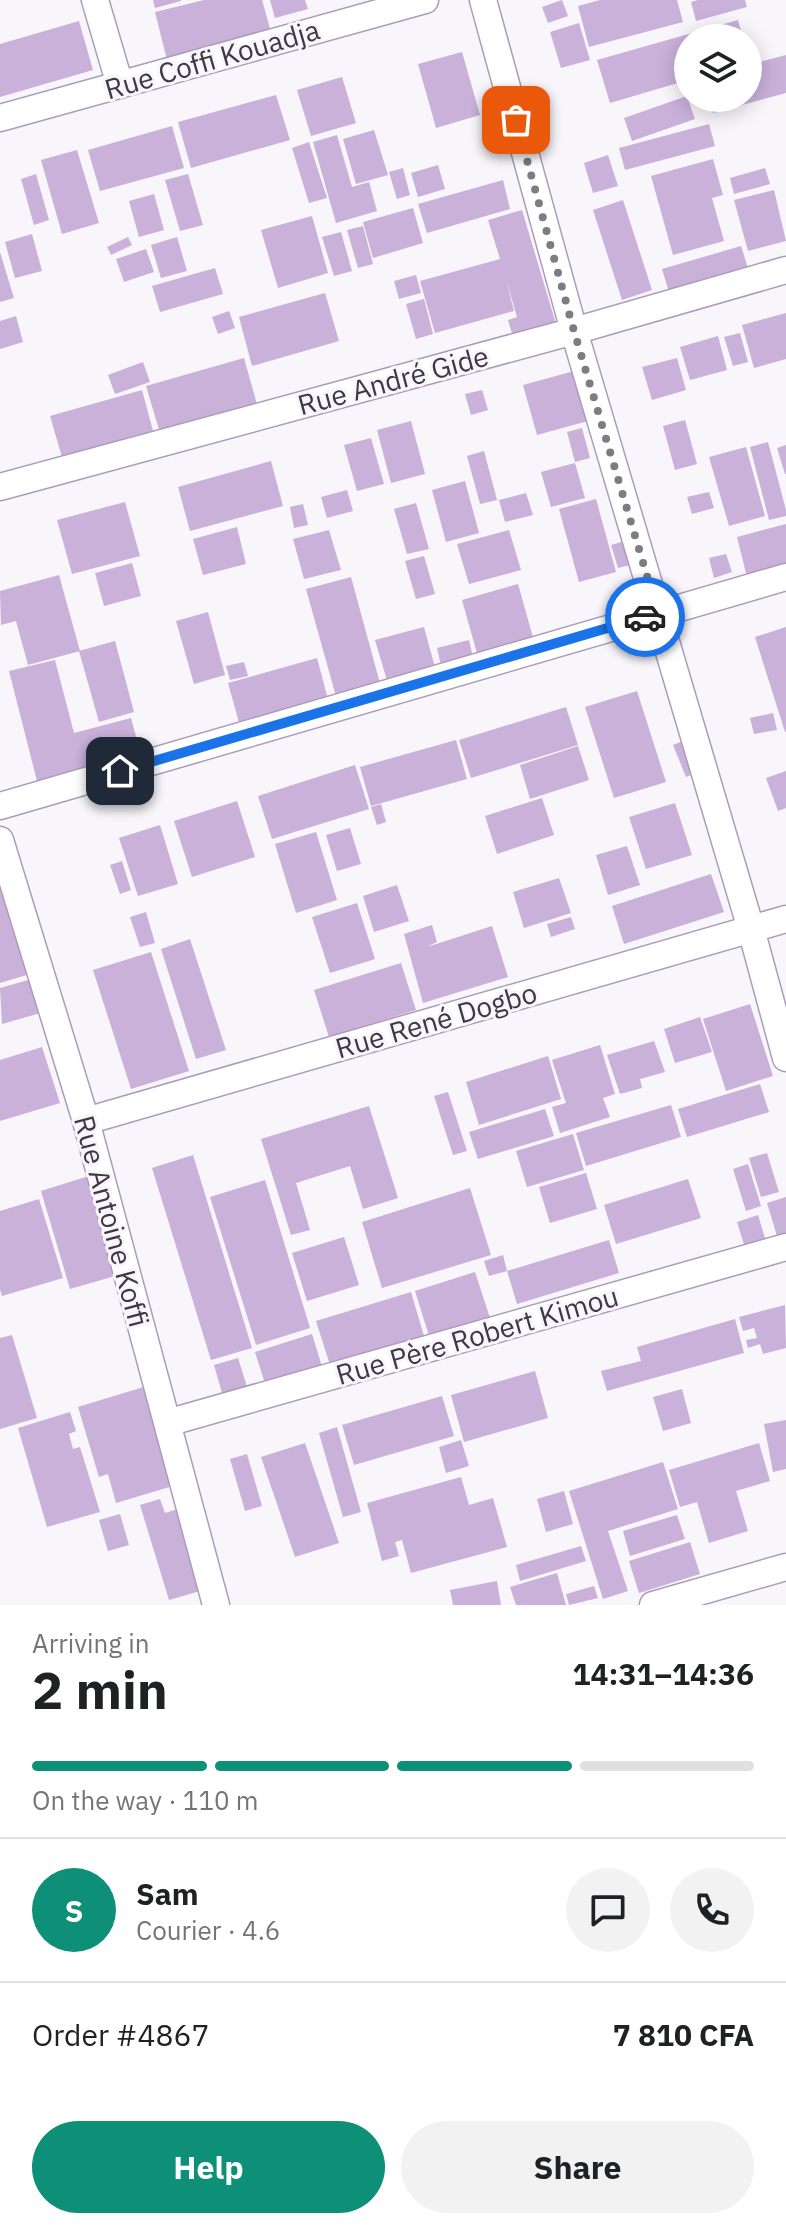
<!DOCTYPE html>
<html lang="en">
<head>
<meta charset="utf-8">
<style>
  :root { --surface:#fff; --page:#f2f2f2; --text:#202124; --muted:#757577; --line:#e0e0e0; --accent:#0d9077 }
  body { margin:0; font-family:"IBM Plex Sans",sans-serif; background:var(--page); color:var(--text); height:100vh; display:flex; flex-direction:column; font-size:30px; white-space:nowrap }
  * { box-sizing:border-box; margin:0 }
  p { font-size:26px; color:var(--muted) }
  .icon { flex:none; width:44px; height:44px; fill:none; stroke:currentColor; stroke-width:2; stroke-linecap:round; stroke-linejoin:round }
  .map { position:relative; height:1605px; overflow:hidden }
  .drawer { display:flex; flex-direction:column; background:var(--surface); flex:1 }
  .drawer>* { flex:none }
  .buttons { position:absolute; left:674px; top:24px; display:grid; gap:16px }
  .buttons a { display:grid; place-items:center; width:88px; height:88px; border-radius:50%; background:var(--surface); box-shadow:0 4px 20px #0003; font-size:40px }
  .pin { position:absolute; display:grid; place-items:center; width:68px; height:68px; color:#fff; margin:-34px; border-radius:16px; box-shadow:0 4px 12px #0006 }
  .courier { position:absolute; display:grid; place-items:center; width:80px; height:80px; margin:-40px; border:6px solid #1a73e8; border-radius:50%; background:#fff; color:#222; box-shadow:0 2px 10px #0007 }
  .overview em { font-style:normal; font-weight:700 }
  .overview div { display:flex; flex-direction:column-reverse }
  .overview { display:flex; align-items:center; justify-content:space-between; height:136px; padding:0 32px }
  h1 { font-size:52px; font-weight:700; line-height:60px }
  .bar { display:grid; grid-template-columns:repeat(4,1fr); gap:12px 8px; align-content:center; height:96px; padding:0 32px }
  .bar i { height:10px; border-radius:6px; background:var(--line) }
  .bar .active { background:var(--accent) }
  .bar p { grid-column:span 4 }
  .line { display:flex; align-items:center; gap:20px; padding:0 32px; border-top:2px solid var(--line) }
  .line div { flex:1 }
  .round { display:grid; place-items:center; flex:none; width:84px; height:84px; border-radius:42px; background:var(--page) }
  .button { display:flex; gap:16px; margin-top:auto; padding:16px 32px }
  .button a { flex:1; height:92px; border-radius:48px; background:var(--accent); color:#fff; font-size:32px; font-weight:700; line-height:92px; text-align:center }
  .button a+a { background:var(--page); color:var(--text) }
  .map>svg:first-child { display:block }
  .building { fill:#c9b1da }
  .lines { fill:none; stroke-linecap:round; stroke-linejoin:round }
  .minor-casing { stroke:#ac9cb9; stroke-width:29 }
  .minor { stroke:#fff; stroke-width:26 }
  .done { stroke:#807a84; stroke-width:8; stroke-dasharray:0 14.4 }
  .route { stroke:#1a73e8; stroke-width:10 }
  .labels { text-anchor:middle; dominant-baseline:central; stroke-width:6; stroke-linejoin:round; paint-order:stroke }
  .street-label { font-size:28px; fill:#3f3844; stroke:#f8f5fb }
</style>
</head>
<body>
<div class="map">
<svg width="786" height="1605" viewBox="0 0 786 1605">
  <rect width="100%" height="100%" fill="#f8f5fb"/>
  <!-- building -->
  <path class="building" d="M153,0H181V1L155,8Z
    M204,0H262L273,39L168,64L155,12Z
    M270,0H305L308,9L275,18Z
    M562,0L568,16L548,23L542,7Z
    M600,0H677L683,22L589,47L578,6Z
    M698,0H745L747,7L696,21L691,2Z
    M738,20L743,38H688V80L610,103L597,60Z
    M79,21L93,70L0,97V44Z
    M579,23L590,60L561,68L550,32Z
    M462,52L480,115L436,128L418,64Z
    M786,55V93L713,113L709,98H748V65Z
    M342,77L356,123L311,136L297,90Z
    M276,95L290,140L191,168L178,122Z
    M687,96L695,119L632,141L624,118Z
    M709,124L715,146L625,170L619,148Z
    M172,126L184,168L100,191L88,150Z
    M374,130L388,175L356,184L343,139Z
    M337,135L352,187L369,182L377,211L336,223L313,142Z
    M309,142L327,198L309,203L292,148Z
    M77,150L99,223L62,234L41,160Z
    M608,155L618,186L593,193L584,163Z
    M713,159L723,195L712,198L724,241L673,255L651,176Z
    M438,165L445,189L418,197L411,173Z
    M403,168L410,195L397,199L389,172Z
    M765,168L770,184L734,194L730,178Z
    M36,174L49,220L34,225L21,179Z
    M188,174L203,225L180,231L165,180Z
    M503,180L510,209L427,233L418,204Z
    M774,190L786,241L748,251L734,200Z
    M154,194L164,230L139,237L129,201Z
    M623,200L652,290L622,300L593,210Z
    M413,208L423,243L373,258L363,222Z
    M522,210L556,324L513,337L508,320L517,317L506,279L514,311L435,333L420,281L500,259L488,220Z
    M312,216L328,273L278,288L261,230Z
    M363,226L373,264L358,268L347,230Z
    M341,232L352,271L334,276L322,237Z
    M32,234L42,271L15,278L5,242Z
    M128,237L132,245L111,255L107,247Z
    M177,237L187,271L161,278L151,245Z
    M741,246L748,268L669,292L662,269Z
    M146,249L154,272L124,282L116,259Z
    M0,252L14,298L0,302Z
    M215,268L223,294L160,312L152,286Z
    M416,275L421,293L399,299L394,281Z
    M325,293L339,341L252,366L239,317Z
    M424,299L433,334L416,339L406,304Z
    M229,311L235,328L218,334L212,317Z
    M786,313V359L754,368L742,325Z
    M16,316L23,342L0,349V321Z
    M740,333L748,362L733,366L724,337Z
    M718,336L727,370L690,380L680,347Z
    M244,358L258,408L161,436L146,386Z
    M677,358L686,390L652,400L642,367Z
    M143,362L150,382L115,394L108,375Z
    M574,371L588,421L537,435L523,385Z
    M142,390L153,431L62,457L50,416Z
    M482,390L488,410L471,415L465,394Z
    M685,420L697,464L675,470L663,426Z
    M411,421L425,474L391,483L377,430Z
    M582,428L590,458L575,462L567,432Z
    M371,438L384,484L357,491L344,445Z
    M768,442L786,510V516L769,520L750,447Z
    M786,445V474H785L777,448Z
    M746,447L765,516L729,526L709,457Z
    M484,451L497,500L480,504L467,456Z
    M271,461L283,506L190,531L178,487Z
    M575,463L585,498L551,507L541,472Z
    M465,481L479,533L446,542L432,490Z
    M347,490L353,511L327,518L321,497Z
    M709,492L714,508L692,514L687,497Z
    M526,493L533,515L505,522L499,500Z
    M596,499L616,572L579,582L559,509Z
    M125,502L140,556L72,574L57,520Z
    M416,503L429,549L407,554L394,509Z
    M303,504L308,525L294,528L290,507Z
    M786,524V571L748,581L737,537Z
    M237,527L246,564L203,575L193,539Z
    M329,530L341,570L304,579L293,539Z
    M509,530L521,570L469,584L457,544Z
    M628,540L634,564L618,568L611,545Z
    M726,554L732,572L714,578L709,558Z
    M424,556L435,594L416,599L405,561Z
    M132,563L141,596L104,606L95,573Z
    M59,575L80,651L28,665L16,621L1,625L0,591Z
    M351,577L381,687L337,700L306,589Z
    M518,584L534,641L478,657L462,600Z
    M208,612L225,675L194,684L176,621Z
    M424,627L436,671L388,684L375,640Z
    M786,627V732H785L755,637Z
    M469,640L474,662L442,670L437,648Z
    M115,641L134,712L99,722L79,651Z
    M317,658L329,703L240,726L228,683Z
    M55,660L74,733L131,718L141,755L37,781L9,671Z
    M244,662L248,676L230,680L226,666Z
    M637,691L666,782L614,798L585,707Z
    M566,707L578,745L471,778L459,740Z
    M773,713L777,730L754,734L750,718Z
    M456,740L467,779L371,806L360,767Z
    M683,741L696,773L686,777L673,745Z
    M578,746L589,780L530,799L520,765Z
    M355,765L369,809L272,839L258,796Z
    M786,771V808L778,811L766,778Z
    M542,798L554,835L497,854L485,816Z
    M237,801L255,857L192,877L174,821Z
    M675,803L692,855L646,869L629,817Z
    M381,804L386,822L377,825L371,807Z
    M160,825L178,884L138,896L119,838Z
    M350,828L361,864L337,871L326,835Z
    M316,832L337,900L296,913L275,844Z
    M627,846L640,885L608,895L596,855Z
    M122,861L131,890L120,894L110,865Z
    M711,874L724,912L624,944L612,906Z
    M559,878L571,913L524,928L513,892Z
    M397,885L409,921L374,932L363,896Z
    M3,889L27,975L0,983V890Z
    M357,903L375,959L330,973L312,917Z
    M146,912L155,943L140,947L130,917Z
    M571,917L575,929L551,937L547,924Z
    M432,925L437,942L427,947L492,926L508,977L423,1003L404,934Z
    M190,939L226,1050L196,1059L161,949Z
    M151,952L189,1071L131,1089L93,970Z
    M401,963L416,1010L329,1037L314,990Z
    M35,978L44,1012L2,1024L0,988Z
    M750,1004L773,1076L726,1091L703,1019Z
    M700,1017L712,1052L675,1063L664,1029Z
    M654,1041L665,1072L640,1079L642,1088L620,1094L607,1055Z
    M600,1045L615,1094L603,1098L610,1117L560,1133L552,1107L566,1103L552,1060Z
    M42,1047L60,1103L0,1121V1060Z
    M548,1056L561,1099L479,1125L466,1082Z
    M760,1084L769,1112L687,1137L678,1109Z
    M448,1092L467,1151L453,1155L434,1096Z
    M671,1105L681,1137L586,1166L576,1133Z
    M369,1106L398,1198L363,1209L350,1166L296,1183L310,1230L291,1235L261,1139Z
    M545,1109L554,1136L478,1159L469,1132Z
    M573,1134L584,1170L527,1187L516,1151Z
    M767,1153L779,1192L761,1197L749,1158Z
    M193,1155L252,1348L211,1360L152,1168Z
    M748,1164L761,1206L746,1211L733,1169Z
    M586,1173L597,1209L550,1223L539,1187Z
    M92,1175L122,1274L70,1289L41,1191Z
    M688,1179L701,1218L616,1244L604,1205Z
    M265,1180L310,1328L256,1345L210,1197Z
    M470,1188L491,1255L382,1288L362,1222Z
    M786,1197V1245L780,1246L767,1203Z
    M39,1199L63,1278L2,1296L0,1289V1211Z
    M758,1215L768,1248L747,1254L737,1222Z
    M344,1237L359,1285L307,1301L292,1253Z
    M609,1240L619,1273L517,1304L507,1271Z
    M503,1255L507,1271L489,1276L484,1261Z
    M475,1272L490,1318L429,1336L415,1291Z
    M411,1292L424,1336L330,1365L316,1321Z
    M785,1305L786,1348L763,1354L760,1344L748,1348L746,1340L757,1338L754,1328L743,1331L739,1317Z
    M735,1319L744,1353L607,1391L601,1371L641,1361L637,1347Z
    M312,1334L324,1373L267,1390L255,1352Z
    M12,1335L37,1418L0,1429V1338Z
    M238,1358L249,1393L224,1400L214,1365Z
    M535,1371L548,1418L464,1442L451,1395Z
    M147,1386L176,1485L116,1503L108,1474L99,1477L78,1407Z
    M682,1389L691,1423L663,1431L653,1397Z
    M442,1396L454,1436L354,1465L342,1425Z
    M70,1412L76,1431L69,1434L73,1449L80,1447L100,1512L47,1527L18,1428Z
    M786,1420V1469L773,1472L764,1424Z
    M337,1427L361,1512L343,1517L319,1433Z
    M461,1440L469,1466L446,1473L439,1447Z
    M305,1443L339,1543L295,1557L261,1457Z
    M759,1443L770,1481L736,1491L748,1531L709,1543L697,1502L680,1507L669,1470Z
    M247,1454L262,1506L245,1511L230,1459Z
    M663,1462L678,1509L608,1531L628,1591L603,1599L569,1491Z
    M461,1477L469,1505L493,1498L507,1547L411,1573L402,1540L395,1542L399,1556L382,1561L367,1503Z
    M564,1491L573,1524L546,1532L537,1499Z
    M160,1499L165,1513L184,1507L200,1591L169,1600L140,1505Z
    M120,1514L129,1545L108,1551L99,1520Z
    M677,1515L685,1539L630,1556L623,1531Z
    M690,1542L700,1574L639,1593L629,1561Z
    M581,1546L586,1561L520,1581L516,1565Z
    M557,1573L566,1605H516L510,1587Z
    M497,1581L501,1605H453L450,1590Z
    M594,1586L598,1598L569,1605L566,1594Z"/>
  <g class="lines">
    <!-- minor casing -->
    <g class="minor-casing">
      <path id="minor" d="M95,0L120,85
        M483,0L574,331L751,929L786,1058
        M0,118L425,0
        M0,487L574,331L786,270
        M0,806L786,577
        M0,840L86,1121L216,1605
        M86,1121L786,919
        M167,1423L786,1247
        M653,1605L786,1567"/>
    </g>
    <!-- minor -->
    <use href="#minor" class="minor"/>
  </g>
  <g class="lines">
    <!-- done -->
    <path class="done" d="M516,120L574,331L658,613L645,617"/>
    <!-- route -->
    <path class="route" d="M120,771L645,617"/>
  </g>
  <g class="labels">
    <!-- street labels -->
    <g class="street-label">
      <text transform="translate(212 59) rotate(-16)">Rue Coffi Kouadja</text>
      <text transform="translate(393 380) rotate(-15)">Rue André Gide</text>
      <text transform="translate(436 1020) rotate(-16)">Rue René Dogbo</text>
      <text transform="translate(112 1221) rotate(75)">Rue Antoine Koffi</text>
      <text transform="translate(477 1335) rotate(-16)">Rue Père Robert Kimou</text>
    </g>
  </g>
</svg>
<div class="buttons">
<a><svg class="icon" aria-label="layers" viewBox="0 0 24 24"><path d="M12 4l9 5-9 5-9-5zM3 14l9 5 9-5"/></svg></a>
</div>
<div class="pin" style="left:516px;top:120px;background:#ea580c"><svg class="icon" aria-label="bag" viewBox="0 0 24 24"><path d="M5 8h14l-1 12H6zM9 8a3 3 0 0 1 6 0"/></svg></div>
<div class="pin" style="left:120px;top:771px;background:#1f2937"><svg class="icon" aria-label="home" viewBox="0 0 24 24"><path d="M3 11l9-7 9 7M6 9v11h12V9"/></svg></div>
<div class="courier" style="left:645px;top:617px"><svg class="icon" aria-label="car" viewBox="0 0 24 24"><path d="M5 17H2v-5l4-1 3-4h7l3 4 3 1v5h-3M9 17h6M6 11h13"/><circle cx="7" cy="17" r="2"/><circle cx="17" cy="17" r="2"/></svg></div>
</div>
<section class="drawer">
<div class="overview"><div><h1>2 min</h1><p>Arriving in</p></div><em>14:31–14:36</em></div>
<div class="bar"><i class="active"></i><i class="active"></i><i class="active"></i><i></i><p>On the way · 110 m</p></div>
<div class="line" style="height:144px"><b class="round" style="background:var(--accent);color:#fff">S</b><div><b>Sam</b><p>Courier · 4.6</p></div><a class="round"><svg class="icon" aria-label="chat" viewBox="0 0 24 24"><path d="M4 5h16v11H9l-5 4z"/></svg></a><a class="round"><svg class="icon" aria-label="phone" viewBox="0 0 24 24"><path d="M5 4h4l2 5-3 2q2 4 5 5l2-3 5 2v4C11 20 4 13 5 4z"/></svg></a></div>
<div class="line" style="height:104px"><div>Order #4867</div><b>7 810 CFA</b></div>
<div class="button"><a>Help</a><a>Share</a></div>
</section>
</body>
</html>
